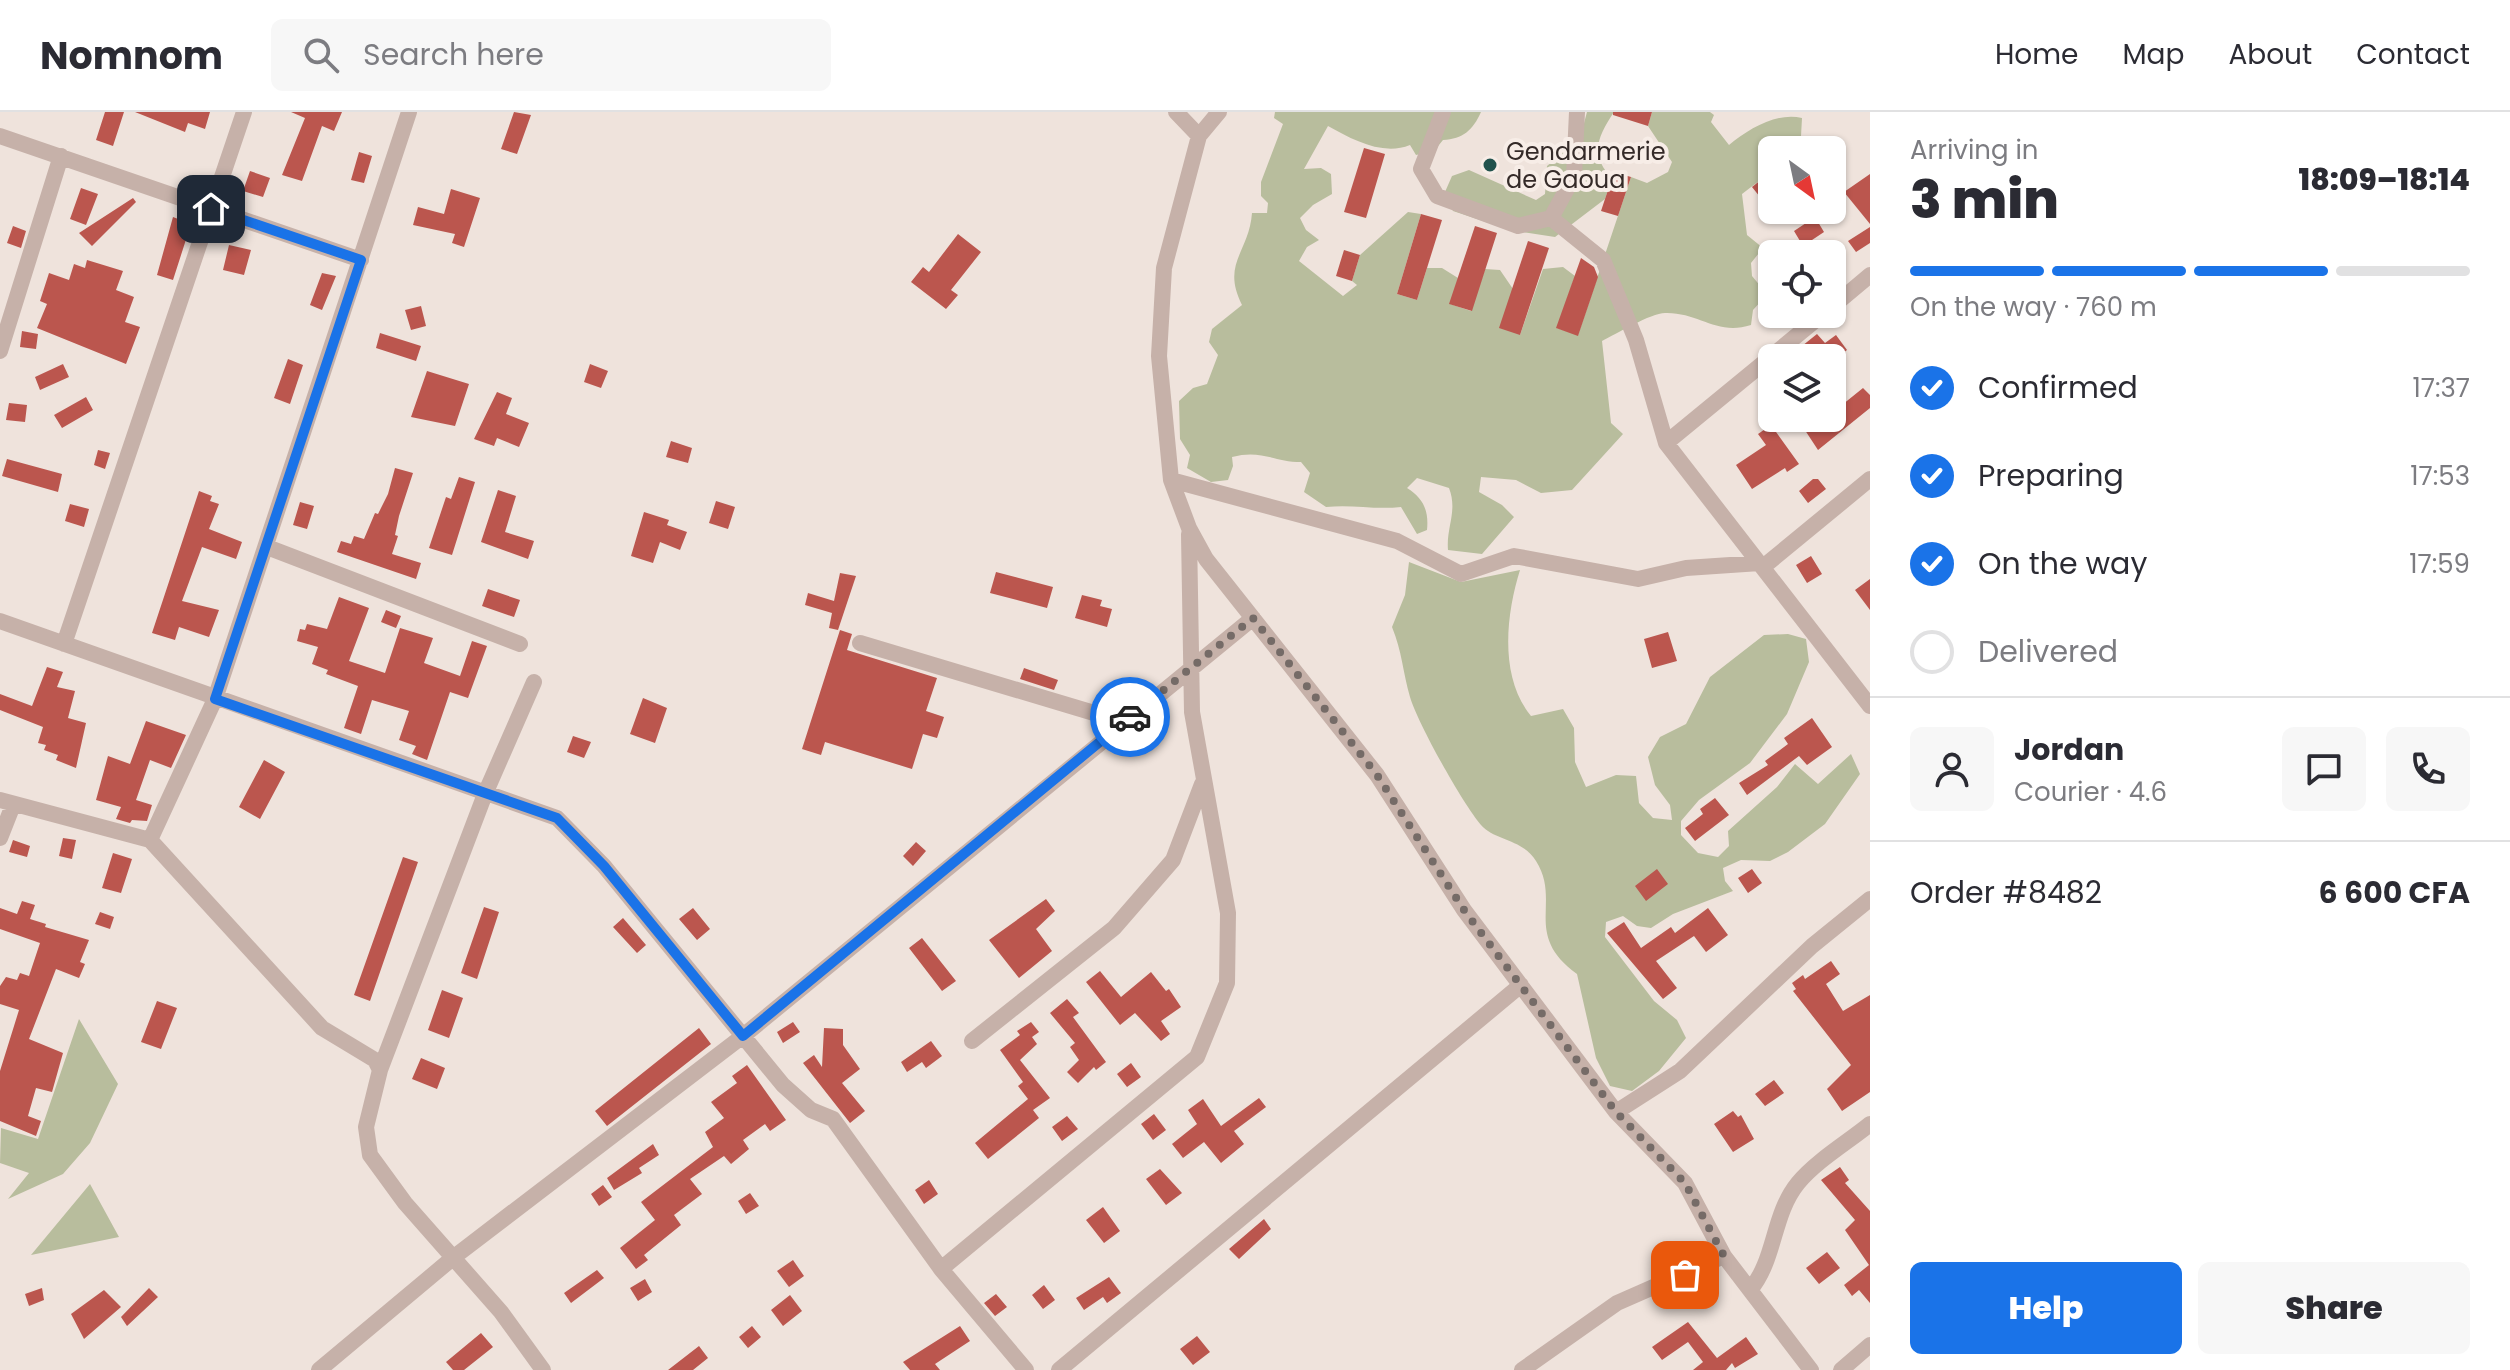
<!DOCTYPE html>
<html lang="en">
<head>
<meta charset="utf-8">
<style>
  :root { --surface:#fff; --page:#f7f7f7; --text:#2b2b33; --muted:#7c7c81; --line:#e1e1e2; --accent:#1a73e8 }
  body { margin:0; font-family:Poppins,sans-serif; background:var(--page); color:var(--text); height:100vh; display:flex; flex-direction:column; font-size:30px; white-space:nowrap }
  * { box-sizing:border-box; margin:0 }
  p { font-size:26px; color:var(--muted) }
  .icon { flex:none; width:44px; height:44px; fill:none; stroke:currentColor; stroke-width:2; stroke-linecap:round; stroke-linejoin:round }
  .map { position:relative; flex:1; overflow:hidden }
  .sheet { display:flex; flex-direction:column; background:var(--surface); width:640px }
  .sheet>* { flex:none }
  .needle { width:52px; rotate:147deg }
  .buttons { position:absolute; left:1758px; top:24px; display:grid; gap:16px }
  .buttons a { display:grid; place-items:center; width:88px; height:88px; border-radius:12px; background:var(--surface); box-shadow:0 2px 6px #0004; font-size:40px }
  .pin { position:absolute; display:grid; place-items:center; width:68px; height:68px; color:#fff; margin:-34px; border-radius:16px; box-shadow:0 4px 12px #0006 }
  .courier { position:absolute; display:grid; place-items:center; width:80px; height:80px; margin:-40px; border:6px solid #1a73e8; border-radius:50%; background:#fff; color:#222; box-shadow:0 2px 10px #0007 }
  .headline em { font-style:normal; font-weight:800 }
  .headline div { display:flex; flex-direction:column-reverse }
  .headline { display:flex; align-items:center; justify-content:space-between; height:136px; padding:0 40px }
  h1 { font-size:52px; font-weight:800; line-height:60px }
  .bar { display:grid; grid-template-columns:repeat(4,1fr); gap:12px 8px; align-content:center; height:96px; padding:0 40px }
  .bar i { height:10px; border-radius:6px; background:var(--line) }
  .bar .current { background:var(--accent) }
  .bar p { grid-column:span 4 }
  .line { display:flex; align-items:center; gap:20px; padding:0 40px; border-top:2px solid var(--line) }
  .line div { flex:1 }
  .round { display:grid; place-items:center; flex:none; width:84px; height:84px; border-radius:12px; background:var(--page) }
  ol { padding:0 40px; list-style:none }
  li { display:flex; align-items:center; gap:24px; height:88px }
  li p { margin-inline-start:auto }
  li .icon { padding:8px; border-radius:50%; background:var(--accent); color:#fff; stroke-width:4 }
  li:last-child { color:var(--muted) }
  li i { width:44px; height:44px; border:4px solid var(--line); border-radius:50% }
  .cta { display:flex; gap:16px; margin-top:auto; padding:16px 40px }
  .cta a { flex:1; height:92px; border-radius:12px; background:var(--accent); color:#fff; font-size:32px; font-weight:800; line-height:92px; text-align:center }
  .cta a+a { background:var(--page); color:var(--text) }
  header { display:flex; align-items:center; gap:48px; box-sizing:border-box; height:112px; padding:0 40px; background:var(--surface); border-bottom:2px solid var(--line) }
  header strong { font-size:38px }
  nav { display:flex; gap:44px; margin-inline-start:auto; font-size:28px }
  .search { width:560px; height:72px; background:var(--page); display:flex; align-items:center; gap:20px; box-sizing:border-box; padding:0 28px; border-radius:12px; color:var(--muted); font-size:30px }
  main { display:flex; flex:1; min-height:0 }
  .map>svg:first-child { display:block }
  .green { fill:#b8bd9d }
  .building { fill:#bb564e }
  .lines { fill:none; stroke-linecap:round; stroke-linejoin:round }
  .minor { stroke:#c6b1a9; stroke-width:16 }
  .done { stroke:#756b67; stroke-width:8; stroke-dasharray:0 14.4 }
  .route { stroke:#1a73e8; stroke-width:10 }
  .poi-dot { fill:#21524d; stroke:#f7ede7; stroke-width:3 }
  .labels { text-anchor:middle; dominant-baseline:central; stroke-width:8; stroke-linejoin:round; paint-order:stroke }
  .poi-label { font-size:24px; fill:#342a28; stroke:#f7ede7; text-anchor:start }
</style>
</head>
<body>
<header>
<strong>Nomnom</strong>
<div class="search"><svg class="icon" aria-label="search" viewBox="0 0 24 24"><circle cx="10" cy="10" r="6"/><path d="M15 15l6 6"/></svg>Search here</div>
<nav><a>Home</a><a>Map</a><a>About</a><a>Contact</a></nav>
</header>
<main>
<div class="map">
<svg width="1870" height="1258" viewBox="0 0 1870 1258">
  <rect width="100%" height="100%" fill="#efe3dc"/>
  <!-- green -->
  <path class="green" d="M1275,0H1481C1473,18 1463,27 1443,28L1434,39L1416,43L1410,33C1383,44 1353,28 1328,14L1304,57L1321,56L1331,62L1332,82L1313,93L1300,106L1306,118L1319,128L1307,135L1299,149L1343,184L1357,173L1352,169L1360,143L1408,100L1421,102L1397,182L1417,188L1427,156H1442L1458,166L1450,192L1471,199L1485,157L1500,158L1513,177L1520,223L1543,157L1563,155L1575,164L1557,216L1578,223L1631,65L1647,71L1668,60L1672,50L1648,14L1652,0H1710L1714,3L1711,10L1729,33C1749,17 1776,0 1802,6L1801,24L1791,38H1772V59L1742,82L1747,123L1763,136L1751,151L1752,164L1772,188L1763,187L1753,198L1751,213C1716,224 1699,200 1665,201C1651,201 1616,222 1602,229L1611,311L1623,322L1572,378L1541,381L1516,368L1481,365L1479,380L1502,393L1514,405L1482,442L1448,438C1446,415 1458,399 1449,376L1417,366L1407,376C1423,386 1429,398 1427,418L1417,422L1401,395C1374,398 1352,392 1326,395L1304,380L1310,361L1301,350C1274,350 1261,337 1232,345L1233,354L1228,368L1211,370L1187,356L1190,343L1180,327L1179,289L1193,276L1207,272L1218,243L1209,230L1212,217L1242,193C1221,151 1249,141 1252,101H1267L1268,91L1261,84V70L1283,12L1274,6Z
    M1587,0H1614C1598,24 1589,43 1612,66L1605,87L1555,125L1510,118L1453,99L1445,80L1452,64L1469,58L1536,88L1545,82L1547,54L1580,26Z
    M1409,450L1461,470L1520,458C1506,503 1499,565 1531,604L1563,597L1574,616L1575,650L1586,675L1616,663L1636,664L1639,691L1653,706L1672,708L1670,693L1655,673L1648,645L1660,625L1686,612L1710,565L1764,523L1788,522L1806,527L1809,550L1787,602L1750,651L1699,688L1681,709V723L1698,741L1718,745L1729,734L1728,719L1777,675L1795,652L1818,672L1851,642L1860,662L1825,712L1788,740L1770,749L1741,748L1723,756L1725,769L1733,779L1673,802L1651,816L1637,814L1623,804L1606,810L1605,825L1654,889L1677,908L1686,926L1659,959L1632,979L1610,974L1596,946L1577,862C1522,822 1562,790 1536,749C1523,727 1495,729 1481,713C1463,692 1418,612 1410,585C1403,561 1402,539 1392,515L1405,483Z
    M79,907L118,972L90,1031L63,1062L8,1087L29,1061L0,1051L1,1016L38,1027Z
    M90,1072L119,1125L31,1143Z"/>
  <!-- building -->
  <path class="building" d="M105,0H124L113,34L96,28Z
    M135,0H210L205,17L188,11L185,20Z
    M291,0H342L334,19L322,14L302,69L282,63L305,6Z
    M514,0L531,3L517,42L501,37Z
    M1613,0H1652L1648,14L1613,3Z
    M1364,36L1385,42L1366,106L1344,100Z
    M359,40L372,44L364,71L351,68Z
    M250,59L270,66L263,85L243,79Z
    M1772,59V100L1752,75Z
    M1614,60L1631,65L1618,104L1601,99Z
    M1870,62V112L1844,80Z
    M81,76L98,82L86,113L70,107Z
    M451,77L480,86L464,135L452,131L455,122L413,113L418,95L444,102Z
    M133,86L136,90L92,134L79,121Z
    M1421,102L1442,108L1417,188L1397,182Z
    M173,105L191,112L173,168L157,163Z
    M1815,105L1824,120L1803,134L1794,119Z
    M13,114L26,119L21,136L7,131Z
    M1475,114L1497,121L1472,199L1449,192Z
    M1870,115V131L1856,140L1848,129Z
    M958,122L981,140L951,178L958,183L946,197L911,170L923,155L929,160Z
    M1528,129L1549,136L1520,223L1499,216Z
    M229,133L251,138L244,163L223,158Z
    M1344,138L1360,143L1352,169L1336,164Z
    M1581,146L1594,155L1598,165L1578,224L1556,216Z
    M87,148L123,159L116,178L134,185L125,210L140,215L126,252L37,216L47,192L40,189L49,161L69,168L74,152L85,156Z
    M322,161L336,164L322,198L310,193Z
    M421,194L426,214L411,218L405,198Z
    M22,219L38,222L36,237L20,235Z
    M380,221L421,234L416,249L376,236Z
    M1817,222L1825,231L1836,223L1847,238L1836,246H1787Z
    M288,247L303,253L290,292L274,286Z
    M63,252L69,265L40,278L35,265Z
    M590,252L608,259L601,276L584,270Z
    M427,259L469,272L455,314L411,305Z
    M1863,276L1870,283V296L1818,338L1797,306H1832V301Z
    M497,280L512,286L506,302L529,311L519,335L497,326L494,334L474,327Z
    M86,285L93,298L62,316L54,303Z
    M9,291L27,293L25,310L6,308Z
    M1771,313L1799,352L1787,360L1785,356L1752,377L1736,353L1766,333L1758,322Z
    M671,329L692,336L688,351L666,345Z
    M98,338L110,341L105,357L94,353Z
    M7,347L62,362L58,380L2,364Z
    M395,356L413,361L399,404L395,423L398,424L392,442L421,451L416,467L337,440L341,429L351,432L354,424L364,427L375,401L378,402L388,382Z
    M459,365L475,370L452,443L429,436L446,385L451,387Z
    M1813,367H1818L1826,377L1808,391L1799,379Z
    M498,378L516,384L505,420L534,429L528,447L481,430Z
    M199,379L212,384L210,389L219,392L209,417L242,430L236,447L202,435L182,489L219,498L209,525L179,515L175,528L152,521Z
    M716,389L735,395L728,417L709,411Z
    M300,390L314,394L307,417L293,413Z
    M70,392L89,397L84,415L65,409Z
    M644,400L669,408L667,413L687,420L680,438L660,430L653,451L631,444Z
    M1811,444L1822,462L1807,471L1796,453Z
    M996,460L1053,475L1047,496L990,481Z
    M840,461L856,464L838,518L829,516L832,501L805,493L808,481L834,489Z
    M1870,467V498L1855,478Z
    M488,477L520,488L514,505L482,494Z
    M1082,483L1102,488L1100,494L1112,497L1107,515L1075,506Z
    M339,485L369,496L349,549L385,561L400,516L433,526L424,551L460,564L472,529L487,534L468,586L450,580L427,648L412,642L416,634L399,628L409,599L372,588L361,622L344,616L358,574L326,562L328,558L312,552L318,535L297,529L300,517L305,518L307,512L327,517Z
    M386,498L401,504L396,516L381,510Z
    M840,518L852,522L847,538L937,566L926,599L944,605L937,626L923,622L912,657L825,630L821,643L802,637Z
    M1668,520L1677,549L1652,556L1644,527Z
    M47,555L63,560L57,575L75,579L68,606L86,611L76,656L56,648L58,643L44,638L46,633L38,631L43,615L0,598V582L32,594Z
    M1024,556L1058,568L1054,578L1020,567Z
    M643,586L667,596L655,631L630,622Z
    M1812,606L1832,635L1807,653L1799,644L1747,683L1739,671L1768,653L1765,649L1788,632L1784,626Z
    M146,609L186,623L171,656L150,648L136,688L152,693L147,709L132,708L130,711L116,707L121,695L96,688L108,644L130,652Z
    M573,624L591,630L584,646L567,640Z
    M264,648L285,660L260,707L239,695Z
    M1715,686L1729,703L1695,729L1685,716L1703,702L1700,697Z
    M63,726L76,728L72,747L59,744Z
    M13,728L30,734L27,745L9,740Z
    M916,730L926,739L913,754L903,744Z
    M113,741L132,747L121,781L102,776Z
    M403,745L418,750L370,889L354,883Z
    M1657,757L1668,772L1646,789L1635,774Z
    M1752,757L1762,771L1748,781L1738,766Z
    M1046,787L1055,799L1036,817L1052,839L1019,866L989,828Z
    M22,789L35,793L30,807L46,812L45,815L89,828L80,850L85,852L79,866L56,857L29,927L63,941L52,980L36,976L28,1004L41,1009L36,1024L0,1009V959L19,898L0,892V874L6,865L17,868L20,861L29,864L40,831L0,817V796L17,802Z
    M484,795L499,800L477,867L461,861Z
    M693,796L710,817L697,828L679,807Z
    M1708,796L1728,823L1706,840L1694,824L1656,849L1677,876L1663,887L1607,821L1624,810L1641,836L1671,815L1675,821Z
    M100,800L114,805L110,817L95,812Z
    M623,806L646,833L637,841L613,815Z
    M922,826L956,869L942,879L909,836Z
    M1831,849L1840,862L1826,872L1843,899L1870,883V980L1842,999L1827,977L1851,953L1793,879L1796,877L1792,871L1803,863L1805,867Z
    M1100,859L1121,885L1151,860L1166,879L1169,877L1181,895L1161,909L1170,922L1161,929L1135,901L1120,913L1086,870Z
    M442,878L463,886L449,926L428,918Z
    M1067,887L1079,901L1073,905L1106,950L1096,958L1094,955L1078,971L1067,960L1079,948L1070,935L1075,931L1050,901Z
    M157,889L177,896L161,937L141,930Z
    M793,910L800,920L783,931L777,920Z
    M1031,910L1039,920L1032,925L1037,932L1020,948L1050,986L1033,998L1039,1006L988,1047L975,1031L1028,987L1018,974L1023,970L1000,938L1020,923L1017,919Z
    M699,916L711,932L607,1014L595,999Z
    M824,916L843,917V933L860,957L842,971L865,999L850,1011L803,951L814,943L822,955Z
    M931,929L942,944L926,956L922,950L907,960L901,950Z
    M421,946L445,956L437,977L412,967Z
    M1131,951L1141,965L1127,975L1117,962Z
    M747,953L786,1008L770,1019L765,1012L743,1028L749,1037L731,1052L724,1044L690,1067L702,1082L674,1103L681,1113L644,1143L648,1148L636,1157L620,1136L655,1108L641,1090L713,1035L705,1020L724,1006L711,990L737,971L732,964Z
    M1774,968L1784,981L1765,994L1755,982Z
    M1259,986L1266,995L1234,1019L1244,1032L1221,1051L1204,1030L1183,1046L1172,1032L1197,1012L1188,998L1203,987L1221,1014Z
    M1733,999L1738,1005L1741,1003L1754,1027L1733,1040L1714,1012Z
    M1154,1002L1166,1018L1153,1028L1141,1012Z
    M1067,1004L1078,1017L1062,1029L1052,1015Z
    M653,1032L659,1043L639,1056L642,1061L614,1078L607,1066Z
    M1840,1055L1849,1068L1845,1071L1870,1099V1191L1859,1178L1852,1184L1844,1173L1869,1153L1845,1118L1855,1108L1821,1068Z
    M1160,1057L1182,1081L1166,1093L1146,1067Z
    M929,1068L938,1082L924,1092L915,1078Z
    M603,1073L612,1085L599,1094L591,1082Z
    M750,1081L759,1094L746,1102L738,1089Z
    M1103,1095L1120,1119L1104,1131L1086,1108Z
    M1264,1107L1271,1117L1239,1147L1229,1137Z
    M1827,1140L1840,1156L1819,1172L1806,1156Z
    M793,1148L804,1164L789,1175L777,1159Z
    M597,1158L604,1166L571,1191L564,1181Z
    M1109,1165L1121,1181L1107,1191L1103,1185L1084,1198L1076,1186Z
    M645,1167L652,1180L638,1189L630,1176Z
    M1044,1173L1055,1188L1043,1197L1032,1183Z
    M42,1176L44,1188L29,1194L25,1182Z
    M149,1176L158,1185L127,1214L121,1205Z
    M104,1178L121,1195L84,1227L71,1202Z
    M996,1182L1007,1195L995,1204L984,1191Z
    M790,1183L802,1199L783,1214L771,1198Z
    M1688,1210L1717,1246L1746,1225L1758,1242L1735,1256L1732,1251L1726,1258H1693L1703,1250L1688,1230L1662,1248L1652,1235Z
    M752,1214L761,1225L748,1236L739,1225Z
    M960,1214L970,1229L935,1252L940,1258H910L903,1250Z
    M481,1221L493,1235L464,1258H453L446,1250Z
    M1197,1224L1210,1240L1193,1253L1180,1237Z
    M699,1234L708,1246L693,1258H668Z"/>
  <g class="lines">
    <!-- minor -->
    <path class="minor" d="M1176,0L1199,24
      M1219,0L1199,24L1164,156L1159,244L1171,368L1189,416L1206,447L1377,663L1464,798L1616,1000L1685,1071L1724,1144L1811,1258
      M1443,0L1421,57L1437,84L1518,114L1551,106L1574,64L1577,0
      M0,24L361,148
      M1551,106L1603,148L1636,228L1666,331L1870,594
      M1832,195L1870,163
      M0,239L61,44
      M1666,331L1823,202
      M1171,368L1397,429L1461,462L1514,444L1638,467L1686,456L1760,451
      M267,435L520,532
      M1763,455L1870,367
      M0,509L557,706L604,754L783,973L811,998L833,1007L941,1157L1026,1258
      M860,531L1124,610
      M64,532L244,0
      M0,688L150,728L322,916L375,948L380,958L366,1015L370,1043L405,1091L501,1200L543,1258
      M0,726L13,693
      M150,728L215,587L409,0
      M972,929L1114,816L1173,748L1202,672
      M380,958L485,682L534,570
      M1616,1000L1680,959L1812,834L1870,787
      M941,1157L1197,945L1227,871L1228,801L1192,600L1189,422
      M1750,1178C1776,1147 1772,1103 1798,1071C1816,1049 1848,1030 1870,1012
      M319,1258L454,1145L743,924L1253,506
      M1059,1258L1521,873
      M1522,1258L1617,1191L1724,1144
      M1841,1258L1870,1233"/>
  </g>
  <g class="lines">
    <!-- done -->
    <path class="done" d="M1130,605L1253,506L1377,663L1464,798L1616,1000L1685,1071L1724,1144L1685,1163"/>
    <!-- route -->
    <path class="route" d="M211,97L361,148L215,587L557,706L604,754L743,924L1130,605"/>
  </g>
  <!-- markers -->
  <circle class="poi-dot" cx="1490" cy="53" r="8"/>
  <g class="labels">
    <!-- poi labels -->
    <g class="poi-label">
      <text x="1506" y="39">Gendarmerie<tspan x="1506" dy="28">de Gaoua</tspan></text>
    </g>
  </g>
</svg>
<div class="buttons">
<a><svg class="needle" viewBox="-14 -14 28 28"><path d="M0-13l5 13h-10z" fill="#e53935"/><path d="M0 13l5-13h-10z" fill="#7c7c81"/></svg></a>
<a><svg class="icon" aria-label="locate" viewBox="0 0 24 24"><circle cx="12" cy="12" r="6"/><path d="M12 2v4M12 18v4M2 12h4M18 12h4"/></svg></a>
<a><svg class="icon" aria-label="layers" viewBox="0 0 24 24"><path d="M12 4l9 5-9 5-9-5zM3 14l9 5 9-5"/></svg></a>
</div>
<div class="pin" style="left:1685px;top:1163px;background:#ea580c"><svg class="icon" aria-label="bag" viewBox="0 0 24 24"><path d="M5 8h14l-1 12H6zM9 8a3 3 0 0 1 6 0"/></svg></div>
<div class="pin" style="left:211px;top:97px;background:#1f2937"><svg class="icon" aria-label="home" viewBox="0 0 24 24"><path d="M3 11l9-7 9 7M6 9v11h12V9"/></svg></div>
<div class="courier" style="left:1130px;top:605px"><svg class="icon" aria-label="car" viewBox="0 0 24 24"><path d="M5 17H2v-5l4-1 3-4h7l3 4 3 1v5h-3M9 17h6M6 11h13"/><circle cx="7" cy="17" r="2"/><circle cx="17" cy="17" r="2"/></svg></div>
</div>
<section class="sheet">
<div class="headline"><div><h1>3 min</h1><p>Arriving in</p></div><em>18:09–18:14</em></div>
<div class="bar"><i class="current"></i><i class="current"></i><i class="current"></i><i></i><p>On the way · 760 m</p></div>
<ol>
<li><svg class="icon" aria-label="check" viewBox="0 0 24 24"><path d="M5 12l5 5 9-10"/></svg>Confirmed<p>17:37</p></li>
<li><svg class="icon" aria-label="check" viewBox="0 0 24 24"><path d="M5 12l5 5 9-10"/></svg>Preparing<p>17:53</p></li>
<li><svg class="icon" aria-label="check" viewBox="0 0 24 24"><path d="M5 12l5 5 9-10"/></svg>On the way<p>17:59</p></li>
<li><i></i>Delivered</li>
</ol>
<div class="line" style="height:144px"><a class="round"><svg class="icon" aria-label="person" viewBox="0 0 24 24"><circle cx="12" cy="8" r="4"/><path d="M4 21q1-7 8-7t8 7"/></svg></a><div><b>Jordan</b><p>Courier · 4.6</p></div><a class="round"><svg class="icon" aria-label="chat" viewBox="0 0 24 24"><path d="M4 5h16v11H9l-5 4z"/></svg></a><a class="round"><svg class="icon" aria-label="phone" viewBox="0 0 24 24"><path d="M5 4h4l2 5-3 2q2 4 5 5l2-3 5 2v4C11 20 4 13 5 4z"/></svg></a></div>
<div class="line" style="height:104px"><div>Order #8482</div><b>6 600 CFA</b></div>
<div class="cta"><a>Help</a><a>Share</a></div>
</section>
</main>
</body>
</html>
